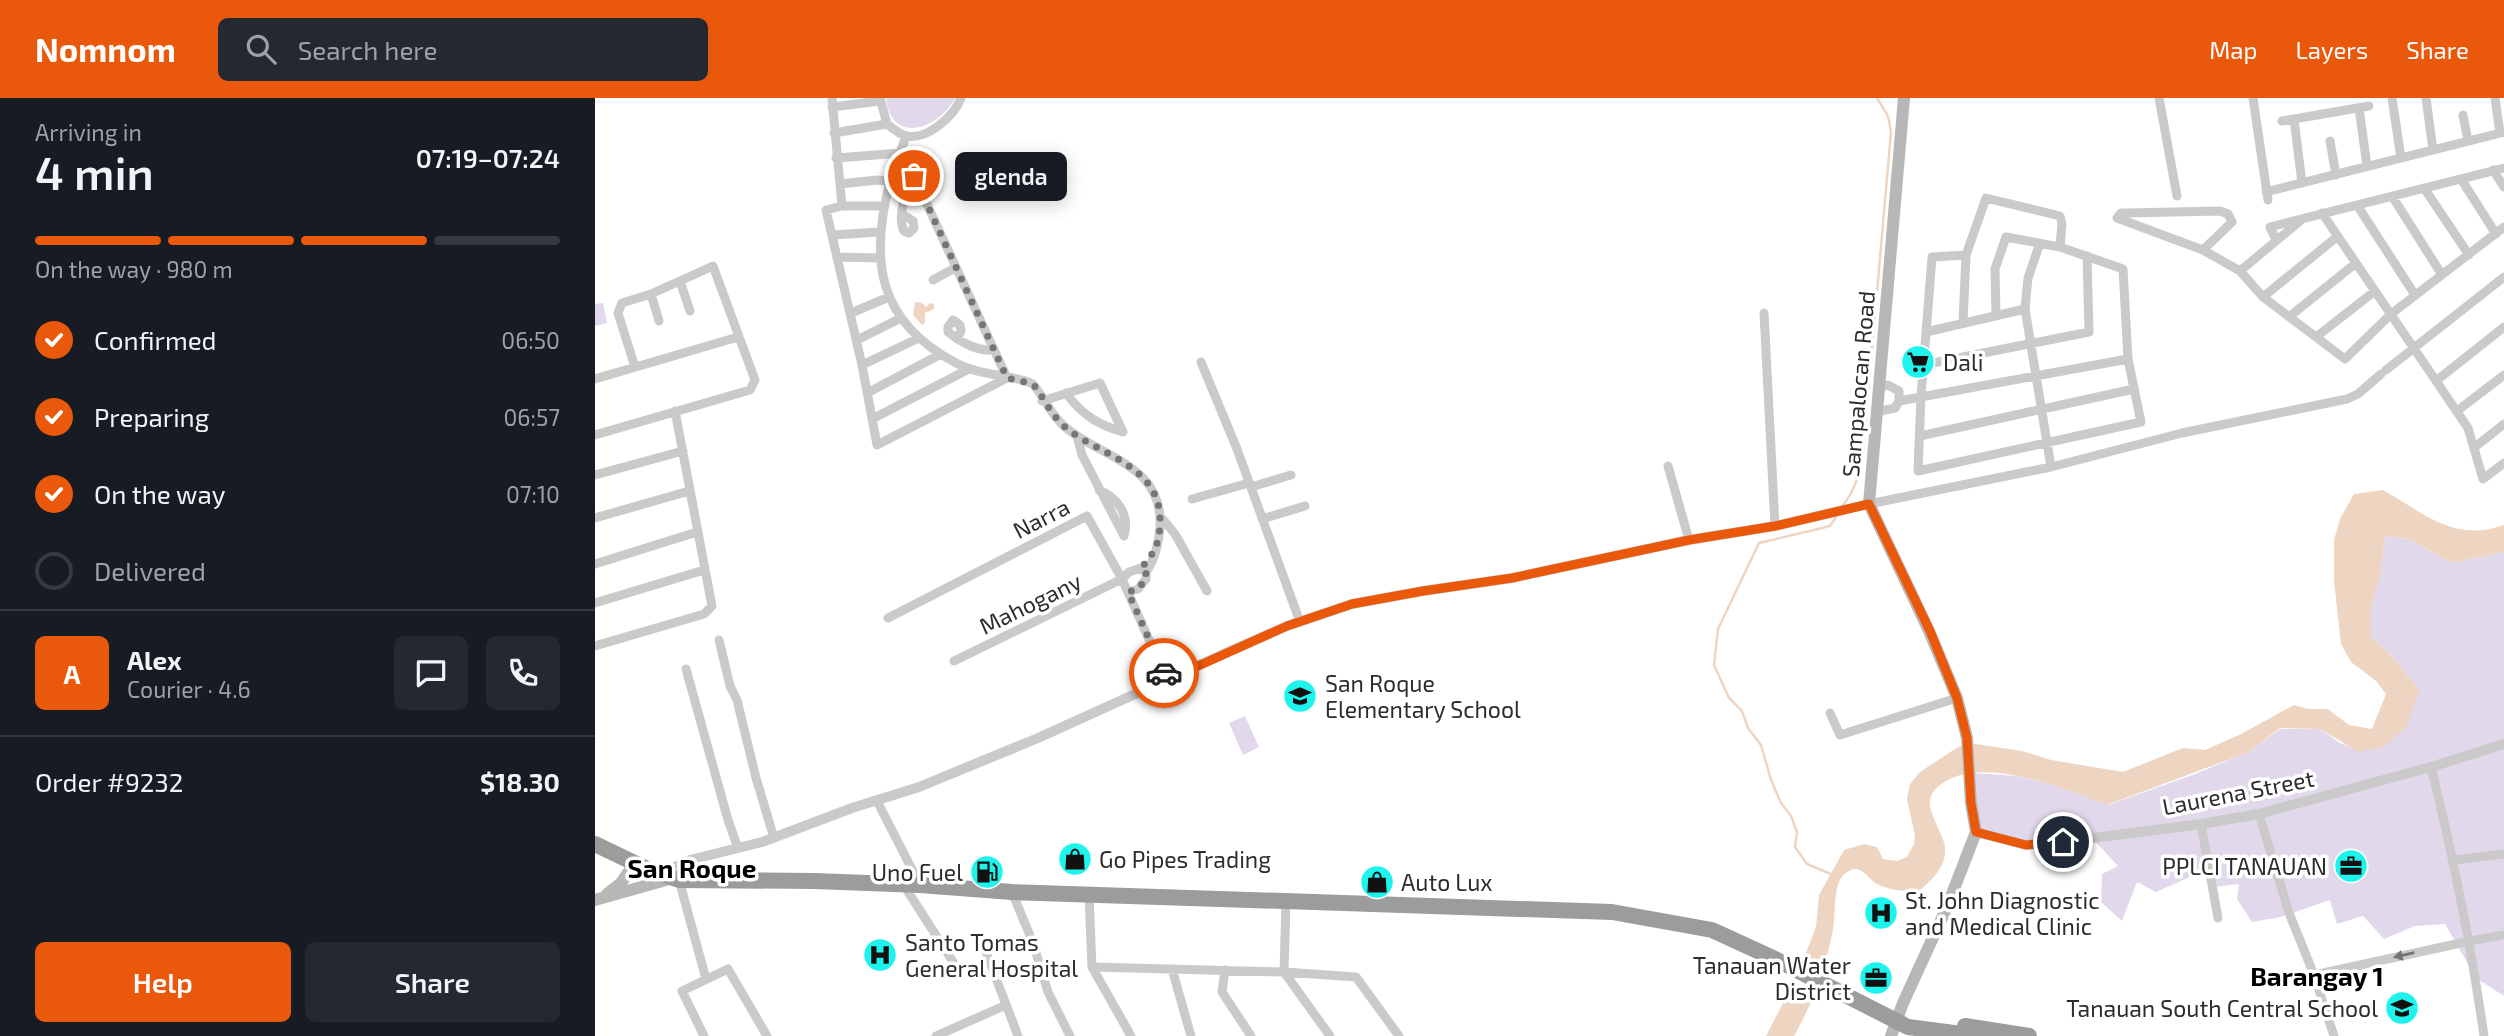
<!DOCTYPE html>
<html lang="en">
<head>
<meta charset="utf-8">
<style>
  :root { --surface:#171b24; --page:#242831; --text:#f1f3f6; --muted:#9ea1a6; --line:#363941; --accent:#ea580c }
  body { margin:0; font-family:"Exo 2",sans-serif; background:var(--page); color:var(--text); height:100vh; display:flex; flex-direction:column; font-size:26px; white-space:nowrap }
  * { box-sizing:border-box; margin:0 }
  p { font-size:23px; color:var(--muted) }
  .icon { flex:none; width:38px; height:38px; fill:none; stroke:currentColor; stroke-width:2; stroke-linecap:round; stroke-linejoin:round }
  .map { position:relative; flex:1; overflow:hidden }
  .side { display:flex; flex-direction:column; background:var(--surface); width:595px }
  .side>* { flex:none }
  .pin { position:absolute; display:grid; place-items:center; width:60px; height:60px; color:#fff; margin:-30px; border:4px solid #fff; border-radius:50%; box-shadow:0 2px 7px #0007 }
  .courier { position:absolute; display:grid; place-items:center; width:70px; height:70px; margin:-35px; border:5px solid #ea580c; border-radius:50%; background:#fff; color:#222; box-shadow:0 2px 9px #0007 }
  .bubble { position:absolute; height:49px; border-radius:10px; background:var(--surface); box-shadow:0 4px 18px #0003; font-size:23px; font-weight:600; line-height:49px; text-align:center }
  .head em { font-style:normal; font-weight:600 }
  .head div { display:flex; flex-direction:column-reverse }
  .head { display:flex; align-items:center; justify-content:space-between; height:119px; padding:0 35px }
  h1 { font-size:46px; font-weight:600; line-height:52px }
  .bar { display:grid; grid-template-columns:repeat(4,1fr); gap:10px 7px; align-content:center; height:84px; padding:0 35px }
  .bar i { height:9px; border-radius:5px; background:var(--line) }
  .bar .on { background:var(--accent) }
  .bar p { grid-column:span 4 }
  .line { display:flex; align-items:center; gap:18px; padding:0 35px; border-top:2px solid var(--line) }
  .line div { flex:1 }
  .round { display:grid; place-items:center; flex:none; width:74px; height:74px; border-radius:10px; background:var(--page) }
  ol { padding:0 35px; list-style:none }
  li { display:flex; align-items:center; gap:21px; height:77px }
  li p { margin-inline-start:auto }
  li .icon { padding:7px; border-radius:50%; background:var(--accent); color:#fff; stroke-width:4 }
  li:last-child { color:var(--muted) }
  li i { width:38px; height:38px; border:4px solid var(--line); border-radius:50% }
  .action { display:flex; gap:14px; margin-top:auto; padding:14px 35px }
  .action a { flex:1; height:80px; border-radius:10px; background:var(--accent); color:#fff; font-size:28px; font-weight:600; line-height:80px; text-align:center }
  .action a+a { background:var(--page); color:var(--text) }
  header { display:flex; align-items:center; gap:42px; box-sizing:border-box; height:98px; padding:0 35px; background:var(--accent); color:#fff }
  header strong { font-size:33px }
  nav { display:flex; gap:38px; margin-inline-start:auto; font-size:24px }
  .search { width:490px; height:63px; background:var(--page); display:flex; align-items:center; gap:18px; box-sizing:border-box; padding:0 24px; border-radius:10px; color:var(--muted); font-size:26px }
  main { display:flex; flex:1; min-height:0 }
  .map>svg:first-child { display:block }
  .green { fill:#e2d8ec }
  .water { fill:#eed5c2 }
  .pier { fill:#fff }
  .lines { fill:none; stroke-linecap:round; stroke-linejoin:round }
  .stream { stroke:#eed5c2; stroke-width:2.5 }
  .minor { stroke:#cacaca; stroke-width:9 }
  .tertiary { stroke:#cacaca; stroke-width:10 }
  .secondary { stroke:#b7b7b7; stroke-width:12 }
  .trunk { stroke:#9c9c9c; stroke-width:16 }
  .oneway { fill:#747474 }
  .done { stroke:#767676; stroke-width:7; stroke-dasharray:0 12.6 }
  .route { stroke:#ea580c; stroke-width:9 }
  .labels { text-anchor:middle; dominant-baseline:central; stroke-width:7; stroke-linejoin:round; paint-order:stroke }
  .poi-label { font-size:23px; fill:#2d2d2d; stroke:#fff; text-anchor:start }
  .street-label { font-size:23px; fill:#2d2d2d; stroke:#fff }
  .quarter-label { font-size:26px; font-weight:bold; fill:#000; stroke:#fff }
</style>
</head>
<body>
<header>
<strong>Nomnom</strong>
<div class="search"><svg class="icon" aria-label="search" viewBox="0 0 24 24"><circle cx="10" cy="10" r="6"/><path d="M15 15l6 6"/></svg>Search here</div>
<nav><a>Map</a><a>Layers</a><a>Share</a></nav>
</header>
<main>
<section class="side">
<div class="head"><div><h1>4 min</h1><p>Arriving in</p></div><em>07:19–07:24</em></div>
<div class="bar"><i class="on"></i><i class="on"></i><i class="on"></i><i></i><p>On the way · 980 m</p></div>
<ol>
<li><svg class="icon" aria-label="check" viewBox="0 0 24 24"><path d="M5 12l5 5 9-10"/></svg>Confirmed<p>06:50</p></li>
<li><svg class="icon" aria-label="check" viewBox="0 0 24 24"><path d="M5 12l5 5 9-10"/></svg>Preparing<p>06:57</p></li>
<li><svg class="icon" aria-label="check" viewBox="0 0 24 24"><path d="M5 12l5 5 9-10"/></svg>On the way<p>07:10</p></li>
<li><i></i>Delivered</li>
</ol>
<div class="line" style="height:126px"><b class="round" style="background:var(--accent);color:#fff">A</b><div><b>Alex</b><p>Courier · 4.6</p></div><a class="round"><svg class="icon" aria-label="chat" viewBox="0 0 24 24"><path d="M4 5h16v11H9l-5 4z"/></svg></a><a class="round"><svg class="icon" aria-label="phone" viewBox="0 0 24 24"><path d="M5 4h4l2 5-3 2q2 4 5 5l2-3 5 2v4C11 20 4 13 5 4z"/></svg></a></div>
<div class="line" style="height:91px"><div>Order #9232</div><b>$18.30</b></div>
<div class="action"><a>Help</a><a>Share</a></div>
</section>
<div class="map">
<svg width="1909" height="938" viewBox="0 0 1909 938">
  <rect width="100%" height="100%" fill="#fff"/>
  <!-- green -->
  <path class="green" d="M291,0H360C344,31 296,48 291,0Z
    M8,205L12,225L0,228V206Z
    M1790,438L1814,441L1857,465L1909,454V898L1881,880L1850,826L1820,828L1789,841L1768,818L1742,826L1735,802L1686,819L1657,824L1642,801L1644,786L1619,789L1620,768L1561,794L1542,784L1527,823L1506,804L1507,776L1523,768L1498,741L1431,747L1381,734L1378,675L1422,678L1457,686L1513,707L1600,676L1655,653L1685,631H1726L1745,645L1766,653L1825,592L1797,558L1776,539V511L1786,470Z
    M650,618L664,649L648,657L634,625Z"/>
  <!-- water -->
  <path class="water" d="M320,204L327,205L331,209L335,205L339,206V211L330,215V225L327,227L318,217Z
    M1788,392C1829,415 1859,445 1909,427V454L1857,465L1814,441L1790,438L1786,472L1776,511V539L1796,557L1825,592L1811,629L1789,649L1763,654L1726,631L1685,630L1654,654L1512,707C1470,691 1393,659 1351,683C1343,688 1336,693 1335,703C1334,710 1338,717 1340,723C1343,731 1349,741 1350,749C1352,768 1337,782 1324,793C1311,793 1295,793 1282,786C1275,782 1269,771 1260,771C1254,771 1246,778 1244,784C1239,796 1240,818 1238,832C1229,875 1220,900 1199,938H1171L1202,878L1221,829L1224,797L1249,752L1269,746L1282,749L1288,761L1302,763L1312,759L1319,746L1320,737L1312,701L1315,686L1325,674L1363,649L1374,645L1427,653L1456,662L1528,674L1588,650L1610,652L1646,636L1699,607L1713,611H1733L1754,627L1777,631L1791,596L1781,583L1756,564L1746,546L1739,483V442L1745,421L1759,396Z"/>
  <!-- pier -->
  <path class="pier" d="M1204,862L1231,876L1224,897L1196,883Z"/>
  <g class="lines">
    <!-- stream -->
    <path class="stream" d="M1248,407C1261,392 1264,374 1268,355L1296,34L1293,18L1282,0
      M1238,777L1212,766L1200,749L1202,734L1196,718L1186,705L1176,682L1166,647L1153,630L1147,613L1134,600L1119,567L1123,531L1164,445L1235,428L1241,419"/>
    <!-- minor -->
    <path class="minor" d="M237,0L247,108
      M285,0L292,26C297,30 305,37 312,38C333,42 359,18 366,0
      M1564,0L1582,98
      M1658,0L1673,102
      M1797,0L1806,60
      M1831,0L1838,52
      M1900,0L1905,35
      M237,9L285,3
      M1764,10L1772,68
      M1868,17L1873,43
      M1699,21L1707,85
      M1687,23L1774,8
      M239,35L292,26
      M311,38C306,53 299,68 295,84C274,163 283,224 361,265C385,278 416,276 438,286C450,301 455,316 470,329C507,360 568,367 565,428C564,444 560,461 551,474
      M1735,43L1741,77
      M241,60L306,55L319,78L412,280L282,347L267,267L231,112L247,108H290
      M1898,72L1909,89
      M1866,81L1901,136
      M245,86L282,82L295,83
      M1829,90L1874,157
      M1671,94L1909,34
      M1797,98L1847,177
      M1762,107L1820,197
      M1727,115L1873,330L1888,381L1909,365
      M307,116L318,123L319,130L314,135L309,133C301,117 312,94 319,78
      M238,137L284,134
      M1681,142L1675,129L1909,70
      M1445,145L1433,180L1430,211L1456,369
      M1608,152L1637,124L1633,116L1625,113L1532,115H1526L1522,120L1608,152L1645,173L1668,199L1750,261L1796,216L1909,129
      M1371,157L1337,159L1326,298L1323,373L1546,324L1533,261L1528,171L1465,149L1411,139L1400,171L1401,216
      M243,159L284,160
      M1645,173L1705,123
      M338,182L360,170
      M85,183L95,213
      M56,196L64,223
      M1668,199L1743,138
      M256,215L294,199
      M1169,215L1180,428
      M1694,219L1761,165
      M1368,224L1371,157L1391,100L1465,118L1467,126L1465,149
      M1331,234L1430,211
      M1721,239L1780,193
      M362,241L366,233L365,227L358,222L353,229V234C367,245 381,253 399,252
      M262,242L306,220
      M606,264L642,351L705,524
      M267,267L324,240
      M1328,267L1494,234L1492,158
      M1791,272L1909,179
      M0,281L143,239
      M1841,283L1909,229
      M272,295L346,256
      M471,295C486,316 503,327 528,334
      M447,303L505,285L528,334
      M1304,303L1533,261
      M1862,313L1909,277
      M1281,314L1300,310L1304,303V293L1293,287L1283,290
      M277,321L374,271
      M0,337L155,292L160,282L118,168L56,196L27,205L23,215L40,269
      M482,338L487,357L529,438
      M1325,338L1539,291
      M1880,349L1909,326
      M1073,368L1094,442
      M0,377L88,353
      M656,389L696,377
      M504,392C523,400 535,417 529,438
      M597,401L654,385
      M1274,406L1456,369L1587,335L1752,301L1763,296L1786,276
      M566,419L580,436L612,493
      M0,420L94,393
      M667,421L710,408
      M0,466L102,434
      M0,505L109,472
      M293,520L492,418L527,481L572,582
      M124,542L135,588L142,602L161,680L179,740
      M0,548L109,516L117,508L80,313
      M359,563L527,481L534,474L546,470L551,474V481L543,491L533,494
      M91,571L133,722L143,750
      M1235,615L1245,637L1362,600
      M1836,669C1858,758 1876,847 1889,938
      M282,703L325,787
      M1664,716L1694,815L1719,877L1739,938
      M1606,726L1623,820
      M1859,762L1909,756
      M84,782L111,881
      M308,786L362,870
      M417,794L438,845L453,894L475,938
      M494,796L497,869L536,938
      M691,804L689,874L735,938
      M497,869L689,874L761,879L804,938
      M577,871L596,938
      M630,872L627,894L656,938
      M1719,877L1875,843L1909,837
      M109,938L87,893L133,871L172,938
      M341,938L411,907
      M423,938L388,846L438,845"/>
    <!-- tertiary -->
    <path class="tertiary" d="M1381,734L1431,747L1468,744L1606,726L1664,716L1836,669L1909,646
      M64,776L95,762L167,744L257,710L324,689L443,640L633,554L692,528L757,506L828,493L917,480L1094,442L1180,428L1274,406"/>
    <!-- secondary -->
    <path class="secondary" d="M12,796L26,785L40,765
      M0,802L78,780
      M1296,938L1308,905L1352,809L1381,734L1376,705L1372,640L1362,600L1334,533L1274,406L1309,0"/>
    <!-- trunk -->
    <path class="trunk" d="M0,746L52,771L84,782L220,783L325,787L417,794L1017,814L1117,832L1178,860L1313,929L1382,938
      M1370,928L1434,938"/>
  </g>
  <!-- one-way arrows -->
  <defs><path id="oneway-solid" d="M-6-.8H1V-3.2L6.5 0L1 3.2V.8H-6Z" transform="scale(1.75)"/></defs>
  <use class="oneway" href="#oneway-solid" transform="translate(1809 857) rotate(167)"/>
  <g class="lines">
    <!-- done -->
    <path class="done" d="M319,78L412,280L438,286C450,301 455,316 470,329C506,359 568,367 565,427C564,446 559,456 546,470L551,474V481L543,491L533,494L569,575"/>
    <!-- route -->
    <path class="route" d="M569,575L572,582L692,528L757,506L828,493L917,480L1094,442L1180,428L1274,406L1335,533L1362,600L1372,640L1376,705L1381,734L1431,747L1468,744"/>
  </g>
  <!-- icons -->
  <defs>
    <g id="supermarket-disc" transform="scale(1.75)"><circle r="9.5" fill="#1ef4ed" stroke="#fff"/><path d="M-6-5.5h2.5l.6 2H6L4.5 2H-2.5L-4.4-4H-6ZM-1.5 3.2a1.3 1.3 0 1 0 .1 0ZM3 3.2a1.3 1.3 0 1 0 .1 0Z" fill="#111"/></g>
    <g id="school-disc" transform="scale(1.75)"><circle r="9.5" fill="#1ef4ed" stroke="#fff"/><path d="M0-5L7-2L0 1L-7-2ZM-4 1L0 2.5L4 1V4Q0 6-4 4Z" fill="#111"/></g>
    <g id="shop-disc" transform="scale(1.75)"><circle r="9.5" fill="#1ef4ed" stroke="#fff"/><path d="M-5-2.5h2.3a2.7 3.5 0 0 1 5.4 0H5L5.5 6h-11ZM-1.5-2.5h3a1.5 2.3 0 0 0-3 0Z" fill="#111"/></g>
    <g id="office-disc" transform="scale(1.75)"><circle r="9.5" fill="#1ef4ed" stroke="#fff"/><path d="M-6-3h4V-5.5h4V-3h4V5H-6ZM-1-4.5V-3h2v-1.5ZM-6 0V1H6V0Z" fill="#111"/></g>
    <g id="fuel-disc" transform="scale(1.75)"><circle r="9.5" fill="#1ef4ed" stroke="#fff"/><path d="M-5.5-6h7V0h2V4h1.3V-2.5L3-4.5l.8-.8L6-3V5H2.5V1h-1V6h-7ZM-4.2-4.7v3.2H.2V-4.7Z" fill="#111"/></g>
    <g id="hospital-disc" transform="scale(1.75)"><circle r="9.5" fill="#1ef4ed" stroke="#fff"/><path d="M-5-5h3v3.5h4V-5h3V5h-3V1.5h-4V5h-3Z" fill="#111"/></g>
  </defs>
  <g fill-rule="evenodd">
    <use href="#supermarket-disc" x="1323" y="264"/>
    <use href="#school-disc" x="705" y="598"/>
    <use href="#shop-disc" x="480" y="761"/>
    <use href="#office-disc" x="1756" y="768"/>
    <use href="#fuel-disc" x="392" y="774"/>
    <use href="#shop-disc" x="782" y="784"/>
    <use href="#hospital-disc" x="1286" y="815"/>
    <use href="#hospital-disc" x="285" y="857"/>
    <use href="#office-disc" x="1281" y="880"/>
    <use href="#school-disc" x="1807" y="910"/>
  </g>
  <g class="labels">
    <!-- poi labels -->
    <g class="poi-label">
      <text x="1348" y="264">Dali</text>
      <text x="730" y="585">San Roque<tspan x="730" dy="26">Elementary School</tspan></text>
      <text x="504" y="761">Go Pipes Trading</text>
      <text x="1732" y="768" text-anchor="end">PPLCI TANAUAN</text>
      <text x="368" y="774" text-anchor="end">Uno Fuel</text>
      <text x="806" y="784">Auto Lux</text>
      <text x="1310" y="802">St. John Diagnostic<tspan x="1310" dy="26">and Medical Clinic</tspan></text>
      <text x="310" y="844">Santo Tomas<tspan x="310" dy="26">General Hospital</tspan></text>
      <text x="1256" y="867" text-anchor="end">Tanauan Water<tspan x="1256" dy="26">District</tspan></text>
      <text x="1783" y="910" text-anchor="end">Tanauan South Central School</text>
    </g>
    <!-- street labels -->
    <g class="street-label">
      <text transform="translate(1263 286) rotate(-85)">Sampalocan Road</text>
      <text transform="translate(446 420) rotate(-27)">Narra</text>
      <text transform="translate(435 505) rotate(-26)">Mahogany</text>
      <text transform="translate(1643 694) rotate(-11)">Laurena Street</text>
    </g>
    <!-- quarter labels -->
    <g class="quarter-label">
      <text x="97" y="769">San Roque</text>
      <text x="1722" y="877">Barangay 1</text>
    </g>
  </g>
</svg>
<div class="pin" style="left:319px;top:78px;background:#ea580c"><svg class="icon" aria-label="bag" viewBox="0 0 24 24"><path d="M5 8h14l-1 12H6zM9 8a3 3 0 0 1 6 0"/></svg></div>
<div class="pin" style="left:1468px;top:744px;background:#1f2937"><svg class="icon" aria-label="home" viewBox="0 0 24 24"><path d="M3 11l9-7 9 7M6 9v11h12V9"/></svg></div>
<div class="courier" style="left:569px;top:575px"><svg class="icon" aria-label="car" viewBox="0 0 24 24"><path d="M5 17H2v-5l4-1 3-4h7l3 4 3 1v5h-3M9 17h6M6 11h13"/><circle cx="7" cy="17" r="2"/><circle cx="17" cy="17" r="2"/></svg></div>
<div class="bubble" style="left:360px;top:54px;width:112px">glenda</div>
</div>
</main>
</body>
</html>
